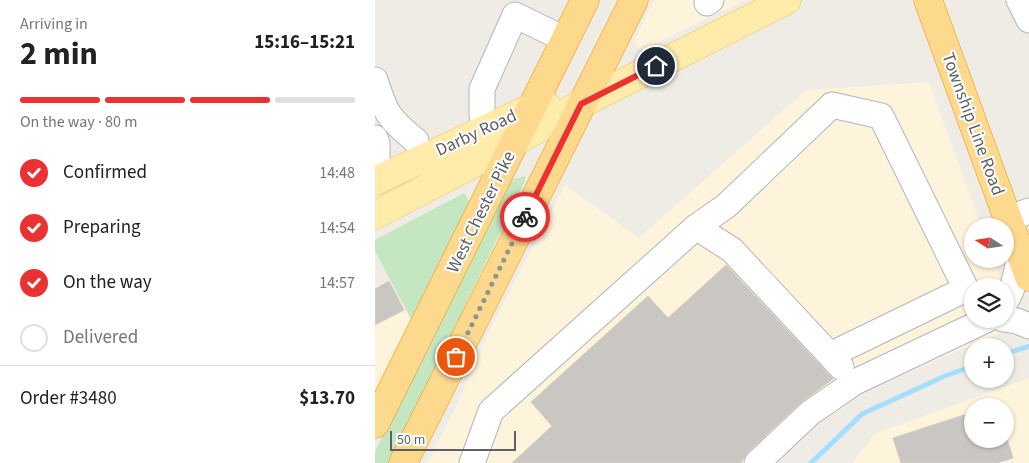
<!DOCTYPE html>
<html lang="en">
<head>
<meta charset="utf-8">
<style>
  :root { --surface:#fff; --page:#f6f6f6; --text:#222; --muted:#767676; --line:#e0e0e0; --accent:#e93231 }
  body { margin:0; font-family:"Source Sans 3",sans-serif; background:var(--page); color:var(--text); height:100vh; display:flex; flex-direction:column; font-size:19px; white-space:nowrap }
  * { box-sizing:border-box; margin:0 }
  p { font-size:16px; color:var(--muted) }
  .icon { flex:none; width:28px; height:28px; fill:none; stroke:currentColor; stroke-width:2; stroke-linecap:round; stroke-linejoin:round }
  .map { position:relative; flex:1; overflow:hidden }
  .details { display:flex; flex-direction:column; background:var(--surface); width:375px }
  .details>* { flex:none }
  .needle { width:32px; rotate:282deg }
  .tools { position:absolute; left:589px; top:218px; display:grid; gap:10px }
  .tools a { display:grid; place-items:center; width:50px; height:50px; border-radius:50%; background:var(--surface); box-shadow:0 1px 4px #0004; font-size:25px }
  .scale { position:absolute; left:15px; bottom:12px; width:126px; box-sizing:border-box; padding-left:5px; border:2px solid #5d6165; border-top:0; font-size:14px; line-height:18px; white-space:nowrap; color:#5d6165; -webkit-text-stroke:4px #fff; paint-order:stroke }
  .pin { position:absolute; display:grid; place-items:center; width:42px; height:42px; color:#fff; margin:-21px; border:2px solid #fff; border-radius:50%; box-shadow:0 1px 5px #0007 }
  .courier { position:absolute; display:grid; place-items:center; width:50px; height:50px; margin:-25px; border:4px solid #e93231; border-radius:50%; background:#fff; color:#222; box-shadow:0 1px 6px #0007 }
  .headline em { font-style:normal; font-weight:700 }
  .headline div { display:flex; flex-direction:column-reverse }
  .headline { display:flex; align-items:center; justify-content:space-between; height:85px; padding:0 20px }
  h1 { font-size:32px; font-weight:700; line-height:38px }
  .bar { display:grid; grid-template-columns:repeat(4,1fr); gap:8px 5px; align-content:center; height:60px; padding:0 20px }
  .bar i { height:6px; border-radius:4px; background:var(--line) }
  .bar .on { background:var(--accent) }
  .bar p { grid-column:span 4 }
  .line { display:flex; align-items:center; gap:12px; padding:0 20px; border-top:1px solid var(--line) }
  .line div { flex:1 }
  ol { padding:0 20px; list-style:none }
  li { display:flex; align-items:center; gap:15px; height:55px }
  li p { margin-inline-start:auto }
  li .icon { padding:5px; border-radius:50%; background:var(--accent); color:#fff; stroke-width:4 }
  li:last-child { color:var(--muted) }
  li i { width:28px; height:28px; border:2px solid var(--line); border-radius:50% }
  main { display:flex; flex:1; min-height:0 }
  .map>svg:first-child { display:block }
  .commercial { fill:#fef3db; fill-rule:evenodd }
  .green { fill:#c4e6c1 }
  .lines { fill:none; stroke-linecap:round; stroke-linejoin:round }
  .stream { stroke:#a5deff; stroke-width:5 }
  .building { fill:#cac7c2; stroke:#d4cdc3 }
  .minor-casing { stroke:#b2b6ba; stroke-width:27 }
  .major-casing { stroke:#f1bc5c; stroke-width:29 }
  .highway-casing { stroke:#f39600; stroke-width:29 }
  .minor { stroke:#fff; stroke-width:25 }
  .major { stroke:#ffebaa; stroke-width:28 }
  .highway { stroke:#fdd98e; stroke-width:28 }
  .done { stroke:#909292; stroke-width:5; stroke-dasharray:0 9 }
  .route { stroke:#e93231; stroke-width:6 }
  .labels { text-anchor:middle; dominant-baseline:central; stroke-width:4; stroke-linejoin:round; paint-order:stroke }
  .street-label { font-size:18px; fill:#5d6165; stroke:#fff }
</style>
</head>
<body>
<main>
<section class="details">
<div class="headline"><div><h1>2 min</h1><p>Arriving in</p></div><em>15:16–15:21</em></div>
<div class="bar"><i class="on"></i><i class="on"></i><i class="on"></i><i></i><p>On the way · 80 m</p></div>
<ol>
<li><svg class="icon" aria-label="check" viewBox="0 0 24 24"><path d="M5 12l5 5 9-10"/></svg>Confirmed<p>14:48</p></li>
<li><svg class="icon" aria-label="check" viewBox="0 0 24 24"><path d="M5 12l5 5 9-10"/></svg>Preparing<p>14:54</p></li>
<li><svg class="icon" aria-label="check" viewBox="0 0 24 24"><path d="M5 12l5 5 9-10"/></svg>On the way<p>14:57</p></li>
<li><i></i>Delivered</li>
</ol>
<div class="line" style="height:65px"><div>Order #3480</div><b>$13.70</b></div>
</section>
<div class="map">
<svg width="654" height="463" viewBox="0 0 654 463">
  <rect width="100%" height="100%" fill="#efece5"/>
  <!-- commercial -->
  <path class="commercial" d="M279,0H371L267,50L258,43Z
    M554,82L606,226H598V259H618L626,281V286H598V319L631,330L462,403L398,463H52L80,409L113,333L190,185L264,238L431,90Z
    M14,280L36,320L27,348L0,406V287Z
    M654,378V463H478L499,434ZM598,406H630V439H598Z"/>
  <!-- green -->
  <path class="green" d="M150,176V181L91,303L83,323L20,463H0V451L136,180Z
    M89,193L95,203L36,319L0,251V240Z"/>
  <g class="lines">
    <!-- stream -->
    <path class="stream" d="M630,354L654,346
      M436,463L487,414L570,376L598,366"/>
  </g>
  <!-- building -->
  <path class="building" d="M351,265L458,379L425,403L372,453L366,463H137L177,426L156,402L273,296L293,318Z
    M14,281L29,310L0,325V289Z
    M598,412V439H632L638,458L622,463H526L518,438Z"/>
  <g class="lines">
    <!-- minor casing -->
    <g class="minor-casing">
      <path id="minor" d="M644,0L654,20
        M332,3L336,0
        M0,80C11,114 13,118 41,141
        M109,129L107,115V89L140,15L191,40
        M0,138L2,144V160
        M633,219L654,211
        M321,227L357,250L466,367
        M630,302C640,287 642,270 645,252
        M628,319L642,321L654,326
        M97,463L116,411L321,227L351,206L457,105L506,116L591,289L455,355
        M382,463L435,413L480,382L613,319"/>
    </g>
    <!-- major casing -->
    <g class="major-casing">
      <path id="major" d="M0,181L158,107L172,106
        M0,215L140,142L206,104L412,0"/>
    </g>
    <!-- highway casing -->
    <g class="highway-casing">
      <path id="highway" d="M553,0L654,277
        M0,424L210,0
        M28,463L259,0"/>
    </g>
    <!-- minor -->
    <use href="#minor" class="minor"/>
    <!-- major -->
    <use href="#major" class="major"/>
    <!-- highway -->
    <use href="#highway" class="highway"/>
  </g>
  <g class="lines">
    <!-- done -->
    <path class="done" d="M81,357L150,217"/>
    <!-- route -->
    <path class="route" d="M150,217L206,104L281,66"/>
  </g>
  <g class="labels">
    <!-- street labels -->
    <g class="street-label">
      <text transform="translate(598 124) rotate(70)">Township Line Road</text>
      <text transform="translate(101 133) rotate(-25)">Darby Road</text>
      <text transform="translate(106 212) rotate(-64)">West Chester Pike</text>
    </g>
  </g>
</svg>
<div class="tools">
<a><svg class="needle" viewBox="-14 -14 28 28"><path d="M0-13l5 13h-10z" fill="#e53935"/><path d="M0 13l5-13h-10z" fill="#767676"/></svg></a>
<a><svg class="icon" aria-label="layers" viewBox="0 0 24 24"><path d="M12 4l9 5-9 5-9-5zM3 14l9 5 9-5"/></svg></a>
<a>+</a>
<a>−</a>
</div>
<div class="scale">50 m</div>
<div class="pin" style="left:81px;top:357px;background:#ea580c"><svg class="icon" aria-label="bag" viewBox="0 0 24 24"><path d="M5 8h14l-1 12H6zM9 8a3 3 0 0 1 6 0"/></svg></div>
<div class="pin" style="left:281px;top:66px;background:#1f2937"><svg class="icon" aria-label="home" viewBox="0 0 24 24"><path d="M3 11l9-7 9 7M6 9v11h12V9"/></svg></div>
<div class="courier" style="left:150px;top:217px"><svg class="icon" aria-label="bike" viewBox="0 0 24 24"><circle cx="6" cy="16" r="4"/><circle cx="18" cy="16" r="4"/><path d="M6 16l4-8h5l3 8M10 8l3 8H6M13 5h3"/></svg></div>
</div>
</main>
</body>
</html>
